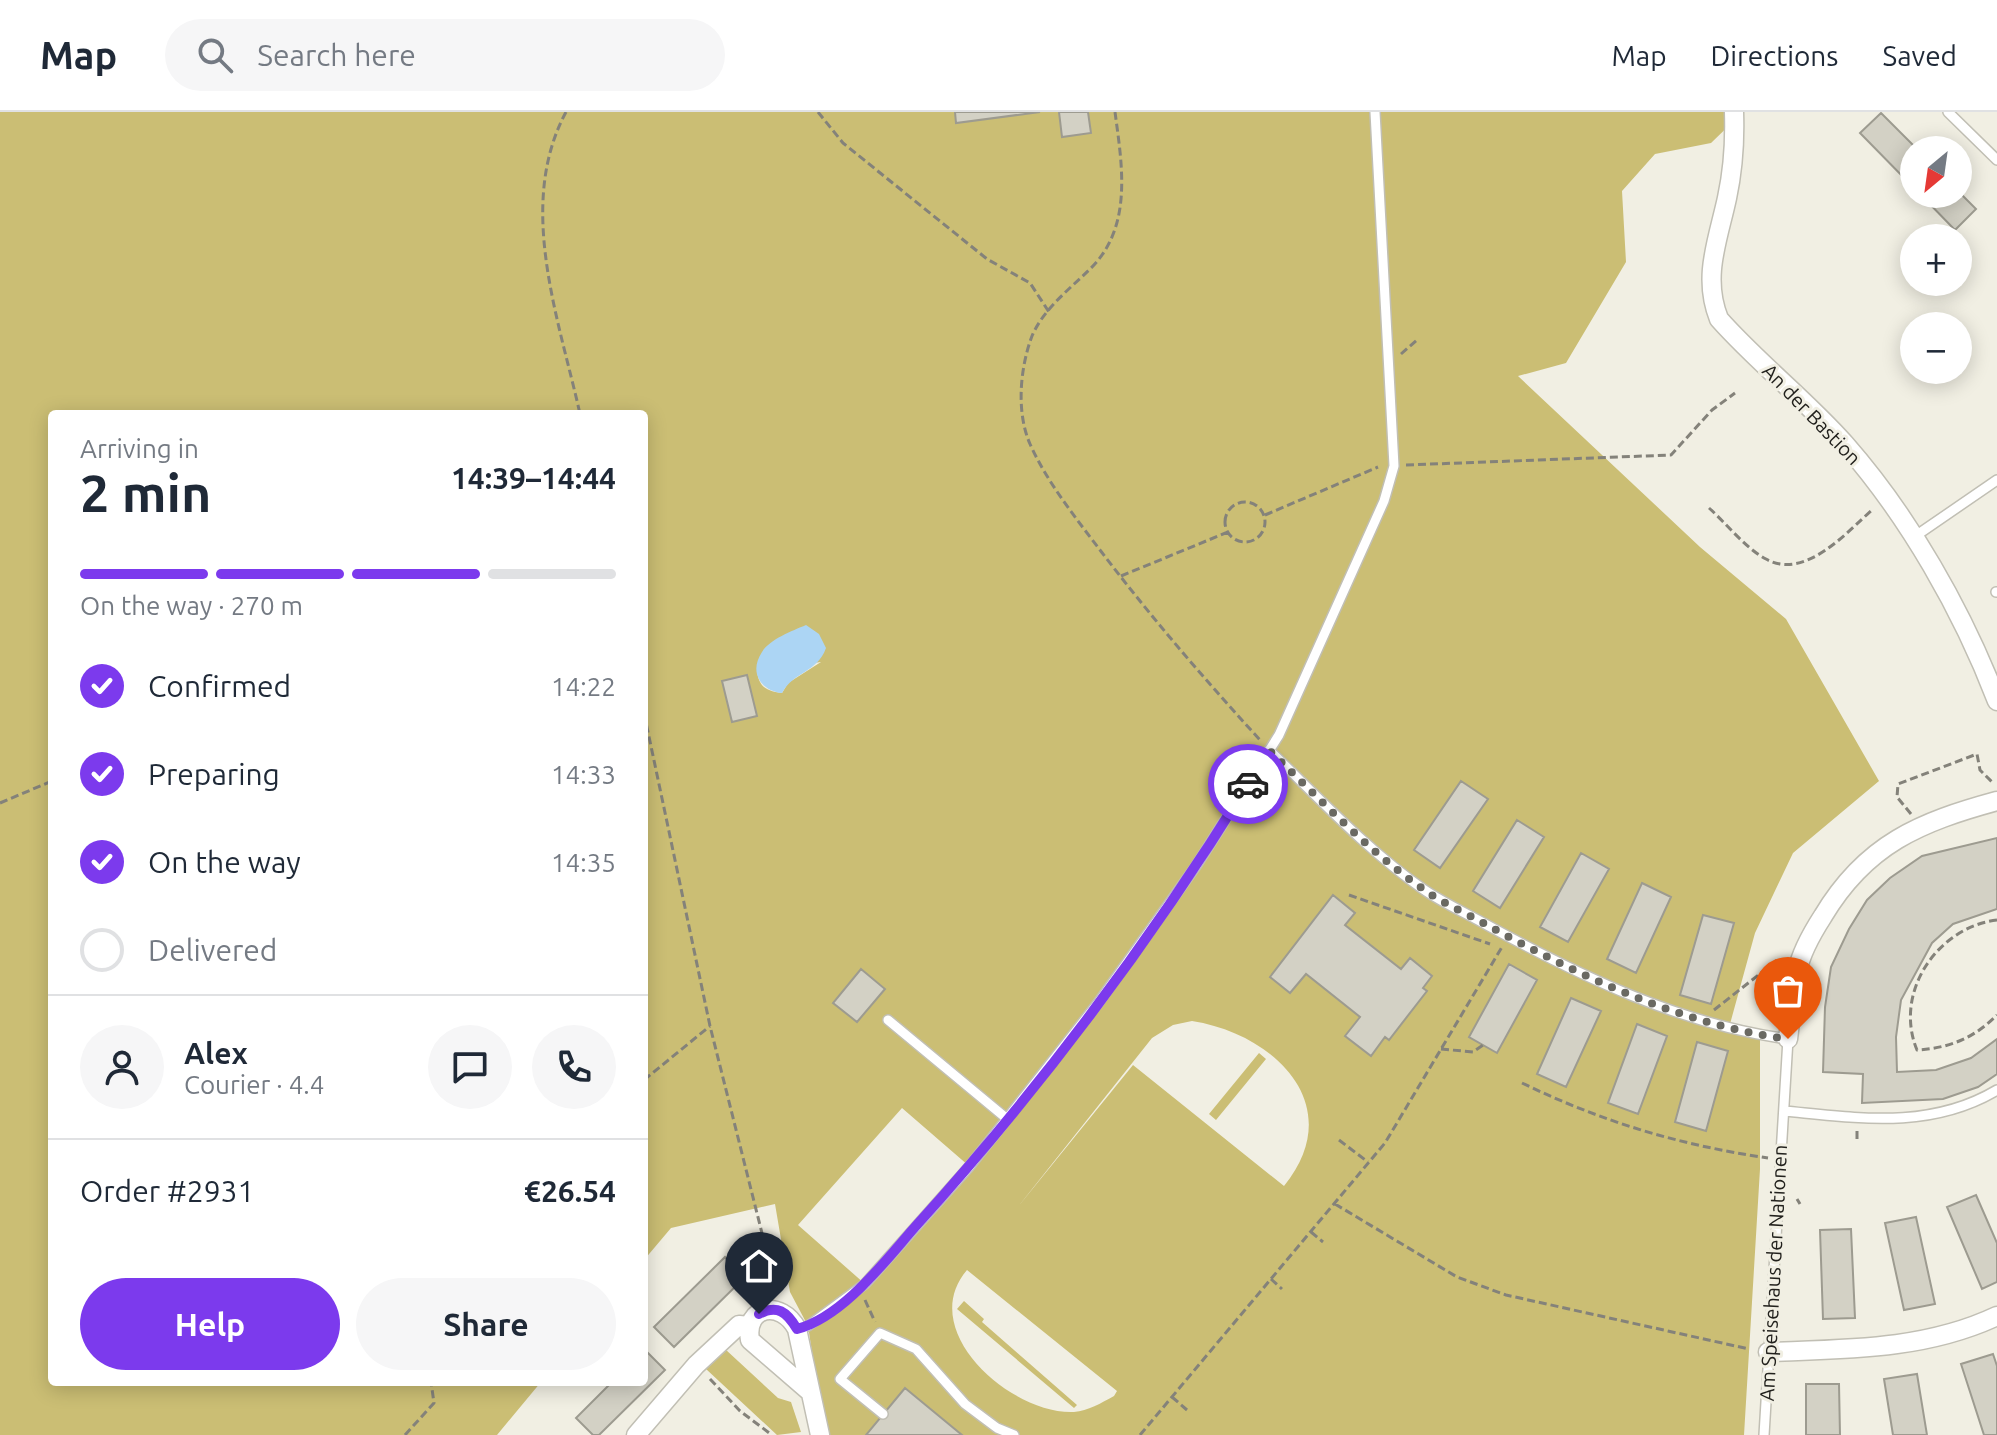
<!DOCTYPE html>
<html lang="en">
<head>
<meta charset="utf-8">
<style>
  :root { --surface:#fff; --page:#f6f6f7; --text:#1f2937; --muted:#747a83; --line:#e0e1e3; --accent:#7c3aed }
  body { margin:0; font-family:Ubuntu,sans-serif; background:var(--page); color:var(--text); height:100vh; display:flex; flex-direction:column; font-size:30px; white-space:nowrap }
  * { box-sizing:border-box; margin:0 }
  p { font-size:26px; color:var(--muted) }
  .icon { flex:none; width:44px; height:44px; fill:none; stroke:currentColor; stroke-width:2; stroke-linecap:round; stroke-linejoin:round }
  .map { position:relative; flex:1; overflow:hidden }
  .side { position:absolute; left:48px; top:298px; width:600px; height:976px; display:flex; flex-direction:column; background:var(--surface); border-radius:8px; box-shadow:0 4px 20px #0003 }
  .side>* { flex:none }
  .needle { width:52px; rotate:209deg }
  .controls { position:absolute; left:1900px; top:24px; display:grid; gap:16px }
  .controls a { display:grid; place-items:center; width:72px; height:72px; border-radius:50%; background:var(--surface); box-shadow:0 4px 20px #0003; font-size:40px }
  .pin { position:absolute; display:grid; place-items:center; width:68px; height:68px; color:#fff; margin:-82px -34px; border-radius:50% 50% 50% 0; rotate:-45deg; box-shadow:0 0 8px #0007 }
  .pin .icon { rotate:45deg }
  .courier { position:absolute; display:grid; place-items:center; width:80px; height:80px; margin:-40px; border:6px solid #7c3aed; border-radius:50%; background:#fff; color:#222; box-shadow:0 2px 10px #0007 }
  .head em { font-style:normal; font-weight:700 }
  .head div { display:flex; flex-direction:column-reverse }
  .head { display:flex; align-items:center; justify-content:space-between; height:136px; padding:0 32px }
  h1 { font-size:52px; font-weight:700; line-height:60px }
  .bar { display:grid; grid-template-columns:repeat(4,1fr); gap:12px 8px; align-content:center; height:96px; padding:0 32px }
  .bar i { height:10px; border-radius:6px; background:var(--line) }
  .bar .selected { background:var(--accent) }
  .bar p { grid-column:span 4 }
  .line { display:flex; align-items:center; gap:20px; padding:0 32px; border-top:2px solid var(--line) }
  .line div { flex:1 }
  .round { display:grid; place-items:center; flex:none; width:84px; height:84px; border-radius:42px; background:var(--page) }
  ol { padding:0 32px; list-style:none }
  li { display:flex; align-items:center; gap:24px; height:88px }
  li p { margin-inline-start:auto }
  li .icon { padding:8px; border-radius:50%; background:var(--accent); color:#fff; stroke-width:4 }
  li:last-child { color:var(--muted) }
  li i { width:44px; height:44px; border:4px solid var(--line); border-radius:50% }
  .primary-button { display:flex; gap:16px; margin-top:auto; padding:16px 32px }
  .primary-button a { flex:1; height:92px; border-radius:48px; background:var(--accent); color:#fff; font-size:32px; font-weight:700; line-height:92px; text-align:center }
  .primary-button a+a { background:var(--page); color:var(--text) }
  header { display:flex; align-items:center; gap:48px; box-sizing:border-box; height:112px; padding:0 40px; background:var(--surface); border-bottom:2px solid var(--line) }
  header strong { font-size:38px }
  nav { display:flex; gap:44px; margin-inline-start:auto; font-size:28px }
  .search { width:560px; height:72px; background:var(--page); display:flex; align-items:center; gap:20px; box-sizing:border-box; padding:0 28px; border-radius:44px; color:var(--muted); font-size:30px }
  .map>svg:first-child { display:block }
  .green { fill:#cbbe74; fill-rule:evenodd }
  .water { fill:#acd5f4 }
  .building { fill:#d3d1c5; stroke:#9d9b90; stroke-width:2 }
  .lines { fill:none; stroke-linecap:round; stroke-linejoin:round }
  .lane-casing { stroke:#c1bfb4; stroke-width:12 }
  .street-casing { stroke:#c1bfb4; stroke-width:21 }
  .path { stroke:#84827a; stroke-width:3; stroke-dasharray:8 4; stroke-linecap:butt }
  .lane { stroke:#fff; stroke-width:9 }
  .street { stroke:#fff; stroke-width:18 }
  .done { stroke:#6a6962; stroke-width:8; stroke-dasharray:0 14.4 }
  .route { stroke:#7c3aed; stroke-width:10 }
  .labels { text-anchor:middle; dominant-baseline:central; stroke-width:6; stroke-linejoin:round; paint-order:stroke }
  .street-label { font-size:20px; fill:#22211d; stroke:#f1efe3 }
</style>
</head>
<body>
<header>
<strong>Map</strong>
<div class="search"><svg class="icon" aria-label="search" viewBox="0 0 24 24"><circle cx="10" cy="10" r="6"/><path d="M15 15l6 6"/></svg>Search here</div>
<nav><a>Map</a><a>Directions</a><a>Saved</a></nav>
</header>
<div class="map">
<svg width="1997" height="1323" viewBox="0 0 1997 1323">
  <rect width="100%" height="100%" fill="#f1efe3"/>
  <!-- green -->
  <path class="green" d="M0,0H1743L1711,31L1655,42L1622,79L1626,150L1566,251L1518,264L1700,435L1786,507L1879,669L1793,741L1755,821L1730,912L1760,920V1057L1744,1323H830L822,1306L808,1214L790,1180L775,1092L671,1116L644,1148V302H52V1270H541L497,1323H0ZM821,550L788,571L782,581C766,579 759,575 757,559ZM1192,909C1275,922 1349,994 1284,1074L1133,953L1017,1096L1152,926L1173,913ZM902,996L969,1054L865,1172L798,1113ZM967,1158L1117,1279L1114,1284C1101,1291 1088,1299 1074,1300C1012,1303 915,1219 967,1158Z
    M1259,941L1266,947L1216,1008L1209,1002Z
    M964,1189L984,1207L982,1210L1077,1293L1074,1296L957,1197Z
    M725,1237L778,1286L791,1290L801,1320L777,1323L706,1257Z"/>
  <!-- water -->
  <path class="water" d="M806,513L819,522L826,536C817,561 794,559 782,581C762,579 748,561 762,540C770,527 792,519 806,513Z"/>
  <!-- building -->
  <path class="building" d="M955,0H1040L956,11Z
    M1059,0H1088L1091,21L1062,25Z
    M1881,1L1918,38H1914V76L1860,21Z
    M1958,79L1976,97L1955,118L1920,82H1958Z
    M747,563L757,604L732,610L722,569Z
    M1461,669L1488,687L1440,756L1414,738Z
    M1517,708L1544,725L1500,796L1473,779Z
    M1997,726V797L1953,812L1932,831L1901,888L1896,925L1897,960L1936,958L1971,946L1997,927V962L1978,975L1943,987L1862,991L1863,962L1823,960L1825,895L1831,855L1849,817L1867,788L1890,766L1922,744Z
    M1581,741L1609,757L1568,830L1540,815Z
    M1642,771L1671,785L1636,861L1607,847Z
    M1333,783L1355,801L1345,813L1401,857L1410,846L1432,864L1423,876L1427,879L1389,928L1385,925L1371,944L1345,924L1360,905L1306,862L1290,881L1270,865Z
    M1703,803L1734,811L1711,892L1680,883Z
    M1509,852L1537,868L1497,941L1469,925Z
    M861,857L885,877L857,910L833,891Z
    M1571,886L1601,899L1566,975L1537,962Z
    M1637,912L1667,924L1638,1002L1608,991Z
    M1697,930L1728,939L1706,1019L1675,1010Z
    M1976,1083L1997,1131V1170L1982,1177L1947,1095Z
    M1916,1105L1935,1192L1904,1198L1885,1111Z
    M1851,1117L1855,1206L1823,1207L1820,1118Z
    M725,1145L745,1165L674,1235L654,1215Z
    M645,1238L665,1258L599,1323H593L576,1306L612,1270H644Z
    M1993,1242L1997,1254V1323H1984L1961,1252Z
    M1917,1262L1927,1323H1893L1884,1267Z
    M1806,1272H1839L1840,1323H1806Z
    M905,1276L962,1323H866Z"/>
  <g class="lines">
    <!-- lane casing -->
    <g class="lane-casing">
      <path id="lane" d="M1948,0L1997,48
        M1914,425L1997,368
        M1996,480H1997
        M1269,638C1318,685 1367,738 1423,777C1443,791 1466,801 1487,813C1580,864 1682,913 1788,927L1764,1323
        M888,908L1006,1006
        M1784,999C1858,1006 1930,1018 1997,978
        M797,1217L808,1214L865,1172L969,1055L1098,891L1196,754L1279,623L1384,389L1394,354L1375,0
        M883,1302L840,1267L880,1221L916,1237L965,1292L997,1316L1014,1323"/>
    </g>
    <!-- street casing -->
    <g class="street-casing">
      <path id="street" d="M1734,0C1735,29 1733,58 1727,86C1718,128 1702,165 1719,207C1758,251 1806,288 1845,332C1909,405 1962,498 1997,589
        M1788,927C1791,905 1792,881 1797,860C1801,840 1812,821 1823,804C1866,732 1920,710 1997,689
        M1768,1240C1846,1237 1925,1238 1997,1204
        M809,1279L750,1228C744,1194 781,1187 797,1217L820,1323
        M636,1323L696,1253L739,1213L750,1214"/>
    </g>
    <!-- path -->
    <path class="path" d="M566,0C516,93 559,207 580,302
      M818,0L843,31L987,147L1030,171L1049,200
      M1115,0C1122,53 1133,114 1091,156C1070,177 1044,196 1032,224C1020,256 1016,300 1030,332C1047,370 1075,405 1100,438C1151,505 1205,568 1261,629
      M1401,242L1418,227
      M1406,353L1671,343L1712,298L1735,281
      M1225 410a20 20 0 1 1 40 0a20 20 0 1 1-40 0Z
      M1709,396C1726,411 1745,436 1766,447C1805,469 1847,420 1873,397
      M1265,403L1378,355
      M1121,464L1228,420
      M644,601L710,914L777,1181
      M0,691L52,669
      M1911,702L1897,685L1898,672L1977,642L1980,658L1992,670
      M1349,783L1490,832
      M1997,808C1938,815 1893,880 1917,938C1950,936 1974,926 1997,903
      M1714,898L1780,846
      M1441,937L1473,940L1483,933
      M644,968L710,914
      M1522,971C1603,1010 1679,1033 1768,1046
      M1857,1027V1018
      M1339,1028L1368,1050
      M1797,1087L1800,1092
      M1335,1092L1457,1165L1506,1183L1749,1237
      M1311,1120L1323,1130
      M1271,1167L1282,1177
      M865,1188L875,1210
      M710,1267L740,1299L772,1323
      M1172,1285L1187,1298
      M405,1323L434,1291L431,1270
      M1140,1323L1385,1031L1502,835"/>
    <!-- lane -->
    <use href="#lane" class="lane"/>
    <!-- street -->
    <use href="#street" class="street"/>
  </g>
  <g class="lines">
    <!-- done -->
    <path class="done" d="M1248,672L1269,638C1318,685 1367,738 1423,777C1442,791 1466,801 1487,813C1580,864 1682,913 1788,927"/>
    <!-- route -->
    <path class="route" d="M759,1202C777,1192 787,1200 797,1217C843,1205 885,1149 915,1115C1038,979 1151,829 1248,672"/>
  </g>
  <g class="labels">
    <!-- street labels -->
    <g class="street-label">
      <text transform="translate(1812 302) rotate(46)">An der Bastion</text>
      <text transform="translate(1773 1161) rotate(-87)">Am Speisehaus der Nationen</text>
    </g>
  </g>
</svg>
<div class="controls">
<a><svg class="needle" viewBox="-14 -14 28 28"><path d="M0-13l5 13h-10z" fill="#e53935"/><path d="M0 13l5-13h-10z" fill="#747a83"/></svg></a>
<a>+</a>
<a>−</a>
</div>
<div class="pin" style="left:1788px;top:927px;background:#ea580c"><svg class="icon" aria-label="bag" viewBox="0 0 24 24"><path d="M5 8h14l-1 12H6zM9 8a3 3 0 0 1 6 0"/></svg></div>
<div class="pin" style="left:759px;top:1202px;background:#1f2937"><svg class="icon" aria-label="home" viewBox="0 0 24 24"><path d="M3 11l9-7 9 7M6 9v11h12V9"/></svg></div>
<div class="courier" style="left:1248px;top:672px"><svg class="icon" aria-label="car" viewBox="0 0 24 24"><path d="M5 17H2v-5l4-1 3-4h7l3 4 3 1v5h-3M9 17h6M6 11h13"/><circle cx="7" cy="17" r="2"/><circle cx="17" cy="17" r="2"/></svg></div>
<section class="side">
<div class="head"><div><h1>2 min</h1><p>Arriving in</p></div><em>14:39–14:44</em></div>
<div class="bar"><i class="selected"></i><i class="selected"></i><i class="selected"></i><i></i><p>On the way · 270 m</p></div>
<ol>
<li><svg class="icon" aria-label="check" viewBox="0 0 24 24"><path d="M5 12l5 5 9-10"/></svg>Confirmed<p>14:22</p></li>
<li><svg class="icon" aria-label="check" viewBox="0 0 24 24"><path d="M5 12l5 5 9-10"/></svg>Preparing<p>14:33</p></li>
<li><svg class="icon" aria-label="check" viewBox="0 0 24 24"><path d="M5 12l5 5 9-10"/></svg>On the way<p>14:35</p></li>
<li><i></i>Delivered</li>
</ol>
<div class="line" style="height:144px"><a class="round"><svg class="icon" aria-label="person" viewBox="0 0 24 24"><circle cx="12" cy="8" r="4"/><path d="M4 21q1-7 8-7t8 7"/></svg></a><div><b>Alex</b><p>Courier · 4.4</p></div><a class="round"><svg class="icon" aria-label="chat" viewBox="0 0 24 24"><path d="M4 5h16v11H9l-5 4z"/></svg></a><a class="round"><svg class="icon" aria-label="phone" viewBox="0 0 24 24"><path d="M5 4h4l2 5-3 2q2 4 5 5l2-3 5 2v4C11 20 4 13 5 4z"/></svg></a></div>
<div class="line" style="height:104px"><div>Order #2931</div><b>€26.54</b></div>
<div class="primary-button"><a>Help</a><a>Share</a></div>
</section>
</div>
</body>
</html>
